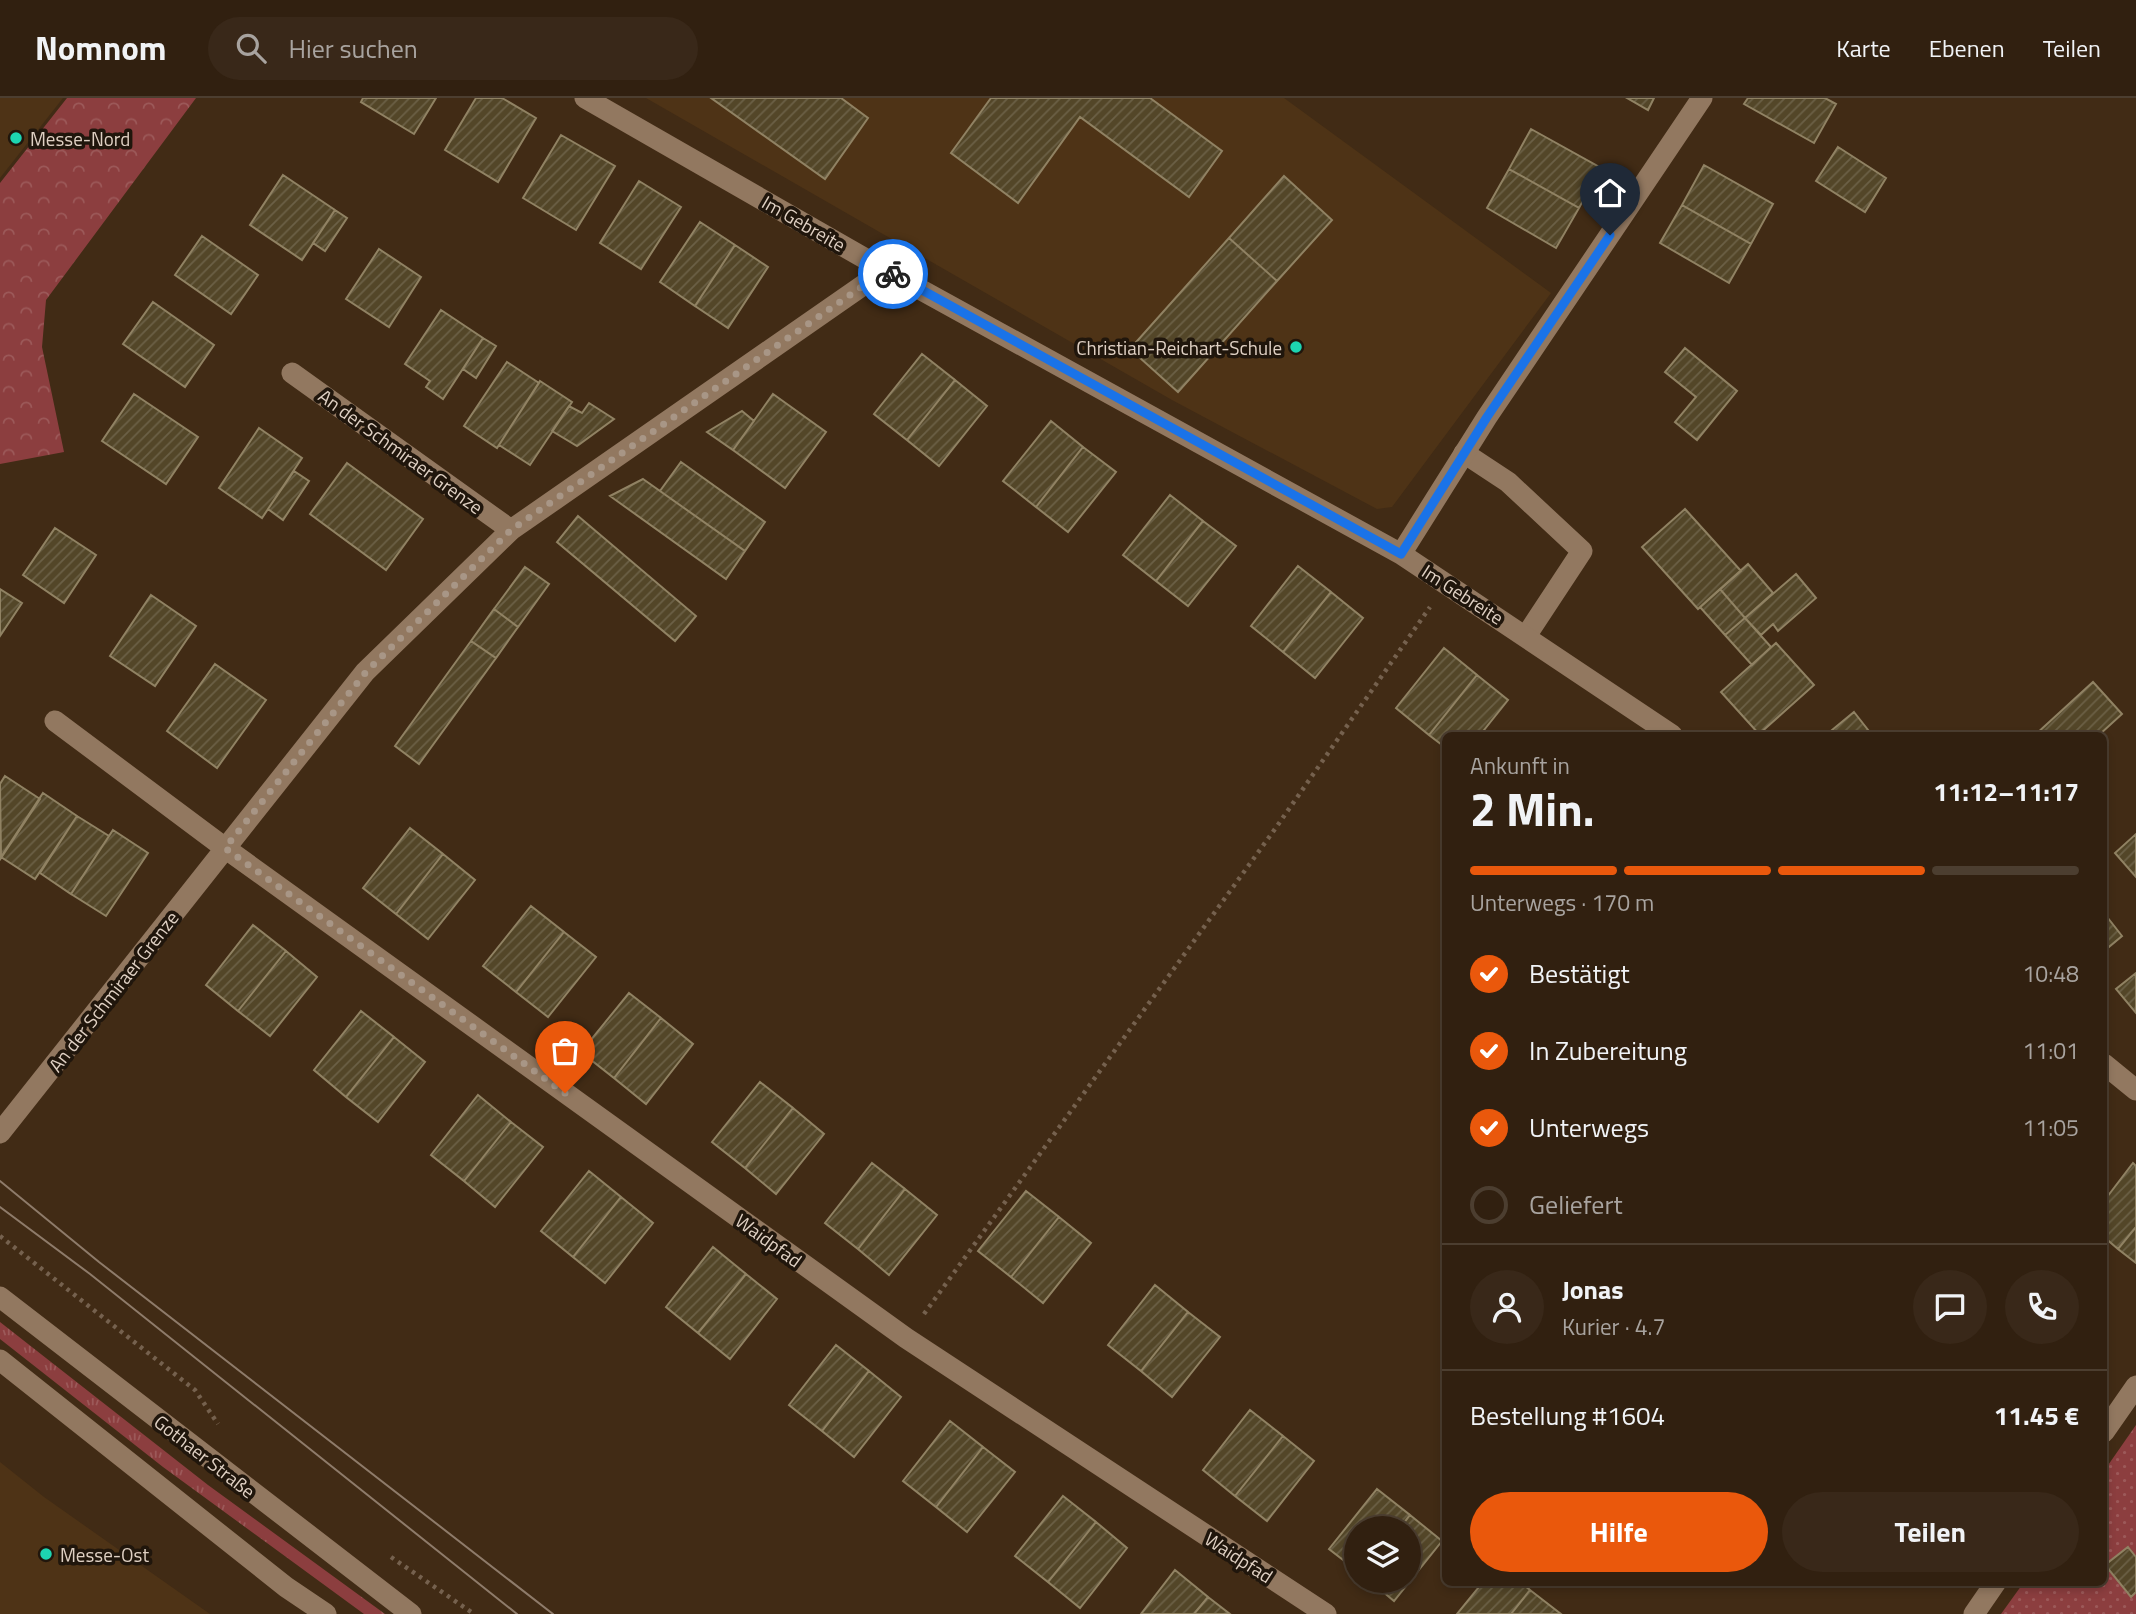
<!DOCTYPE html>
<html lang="de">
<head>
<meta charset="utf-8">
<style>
  :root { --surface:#312010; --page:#392819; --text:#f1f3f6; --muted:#a8a39f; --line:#4c3e30; --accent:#ea580c }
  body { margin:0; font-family:"Titillium Web",sans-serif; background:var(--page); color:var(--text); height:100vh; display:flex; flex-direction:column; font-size:26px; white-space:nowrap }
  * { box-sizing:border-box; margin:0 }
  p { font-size:23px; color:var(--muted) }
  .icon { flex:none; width:38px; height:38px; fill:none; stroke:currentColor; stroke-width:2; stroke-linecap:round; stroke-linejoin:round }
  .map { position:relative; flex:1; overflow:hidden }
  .panel { position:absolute; left:1442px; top:634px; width:665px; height:854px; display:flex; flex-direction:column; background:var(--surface); border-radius:10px; box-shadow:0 4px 10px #0003,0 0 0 2px var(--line) }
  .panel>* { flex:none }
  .fabs { position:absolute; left:1344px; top:1418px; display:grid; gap:14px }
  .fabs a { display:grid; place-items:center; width:77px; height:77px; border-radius:50%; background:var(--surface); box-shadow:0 4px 10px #0003,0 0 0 2px var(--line); font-size:35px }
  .pin { position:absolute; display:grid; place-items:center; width:60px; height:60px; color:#fff; margin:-72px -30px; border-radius:50% 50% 50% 0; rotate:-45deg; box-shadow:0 0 7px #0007 }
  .pin .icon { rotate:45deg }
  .courier { position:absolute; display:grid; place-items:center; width:70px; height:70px; margin:-35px; border:5px solid #1a73e8; border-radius:50%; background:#fff; color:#222; box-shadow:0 2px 9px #0007 }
  .summary em { font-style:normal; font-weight:700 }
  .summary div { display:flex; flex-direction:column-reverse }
  .summary { display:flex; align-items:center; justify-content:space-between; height:119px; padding:0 28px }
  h1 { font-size:46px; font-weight:700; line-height:52px }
  .bar { display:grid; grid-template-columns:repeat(4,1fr); gap:10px 7px; align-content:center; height:84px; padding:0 28px }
  .bar i { height:9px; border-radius:5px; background:var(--line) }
  .bar .active { background:var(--accent) }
  .bar p { grid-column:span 4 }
  .line { display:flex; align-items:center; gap:18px; padding:0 28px; border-top:2px solid var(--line) }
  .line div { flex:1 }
  .round { display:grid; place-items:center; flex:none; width:74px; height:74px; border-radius:37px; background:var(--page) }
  ol { padding:0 28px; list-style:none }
  li { display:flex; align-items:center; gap:21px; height:77px }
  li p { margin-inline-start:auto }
  li .icon { padding:7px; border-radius:50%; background:var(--accent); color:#fff; stroke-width:4 }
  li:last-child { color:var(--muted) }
  li i { width:38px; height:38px; border:4px solid var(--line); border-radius:50% }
  .action { display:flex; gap:14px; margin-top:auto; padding:14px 28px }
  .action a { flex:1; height:80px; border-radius:42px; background:var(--accent); color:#fff; font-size:28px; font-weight:700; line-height:80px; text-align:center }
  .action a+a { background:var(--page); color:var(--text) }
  header { display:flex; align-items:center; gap:42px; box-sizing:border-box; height:98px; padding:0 35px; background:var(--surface); border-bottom:2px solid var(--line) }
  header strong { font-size:33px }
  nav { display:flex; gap:38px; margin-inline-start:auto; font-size:24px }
  .search { width:490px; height:63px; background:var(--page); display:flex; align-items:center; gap:18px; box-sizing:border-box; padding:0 24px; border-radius:38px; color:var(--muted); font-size:26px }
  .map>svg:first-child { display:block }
  .built { fill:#4e3316 }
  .grass { fill:url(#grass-tufts) }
  .forest { fill:url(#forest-crowns) }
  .garden { fill:url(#garden-dots) }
  .building { fill:url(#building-hatch); stroke:#908263; stroke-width:2 }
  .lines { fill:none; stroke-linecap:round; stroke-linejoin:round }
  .path { stroke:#75614e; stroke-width:4.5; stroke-dasharray:3.5 5; stroke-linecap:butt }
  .lane { stroke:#927860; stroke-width:21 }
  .street { stroke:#927860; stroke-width:21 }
  .secondary { stroke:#927860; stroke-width:21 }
  .tram { stroke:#8e7b6a; stroke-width:2 }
  .done { stroke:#a89686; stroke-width:7; stroke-dasharray:0 12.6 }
  .route { stroke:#1a73e8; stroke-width:9 }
  .poi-dot { fill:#1dd5b1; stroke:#20160c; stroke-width:2.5 }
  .labels { text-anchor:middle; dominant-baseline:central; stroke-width:7; stroke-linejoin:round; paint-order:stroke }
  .poi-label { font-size:19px; fill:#dfd0c3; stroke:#20160c; text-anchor:start }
  .street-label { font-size:19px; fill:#dfd0c3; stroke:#20160c }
</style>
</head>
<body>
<header>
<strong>Nomnom</strong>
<div class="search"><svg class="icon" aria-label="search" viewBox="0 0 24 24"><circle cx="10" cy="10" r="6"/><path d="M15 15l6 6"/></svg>Hier suchen</div>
<nav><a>Karte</a><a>Ebenen</a><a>Teilen</a></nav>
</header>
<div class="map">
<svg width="2136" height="1516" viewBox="0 0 2136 1516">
  <defs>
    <pattern id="grass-tufts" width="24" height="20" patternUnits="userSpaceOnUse" patternTransform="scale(1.75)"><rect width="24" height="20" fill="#8c3e3f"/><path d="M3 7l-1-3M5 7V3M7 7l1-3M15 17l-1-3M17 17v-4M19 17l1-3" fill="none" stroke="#9c5959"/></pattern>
    <pattern id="forest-crowns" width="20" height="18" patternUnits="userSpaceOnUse" patternTransform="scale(1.75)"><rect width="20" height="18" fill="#8c3e3f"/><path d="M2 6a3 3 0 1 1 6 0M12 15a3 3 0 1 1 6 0" fill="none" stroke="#9c5959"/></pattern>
    <pattern id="garden-dots" width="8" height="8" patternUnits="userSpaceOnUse" patternTransform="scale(1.75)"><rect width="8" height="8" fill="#8c3e3f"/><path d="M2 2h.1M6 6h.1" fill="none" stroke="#9c5959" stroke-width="1.8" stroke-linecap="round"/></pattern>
    <pattern id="building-hatch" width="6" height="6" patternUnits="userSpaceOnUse" patternTransform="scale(1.75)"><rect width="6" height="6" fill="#534628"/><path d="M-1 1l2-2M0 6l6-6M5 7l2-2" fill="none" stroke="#6b6046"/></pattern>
  </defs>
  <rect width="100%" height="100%" fill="#412b15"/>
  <!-- built -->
  <path class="built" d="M0,0H63L0,80Z
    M646,0H1284L1551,195L1392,409L1377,411L1172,302Z
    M0,1364L44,1399L210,1516H0Z"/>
  <!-- grass -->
  <path class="grass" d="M0,1224L208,1387L385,1516H364L163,1369L0,1241Z"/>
  <!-- forest -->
  <path class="forest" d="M67,0H196L46,202L42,249L64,354L0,366V85Z"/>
  <!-- garden -->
  <path class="garden" d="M2136,1327V1516H2001L2024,1484H2104V1373Z"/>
  <!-- building -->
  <path class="building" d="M363,0H436L414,36L361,4Z
    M476,0H502L536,20L498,84L445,52Z
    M711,0H841L868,20L825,81Z
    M991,0H1150L1222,53L1189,99L1080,19L1018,105L951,55Z
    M1627,0H1654L1648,12Z
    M1748,0H1825L1836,6L1814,45L1744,6Z
    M1531,31L1601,70L1579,110L1509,71Z
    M561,37L615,68L576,132L523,100Z
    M1838,49L1886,80L1865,114L1816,83Z
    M1704,67L1773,106L1751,146L1682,107Z
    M1509,71L1579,110L1556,150L1487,110Z
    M283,77L335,112L302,162L250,127Z
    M1284,78L1332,122L1277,183L1229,140Z
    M639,83L681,109L641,171L600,145Z
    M1682,107L1751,146L1729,185L1660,145Z
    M335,112L347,120L325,153L313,145Z
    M700,124L735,147L695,208L660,184Z
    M202,138L258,177L231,216L175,177Z
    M1229,140L1277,183L1178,294L1130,251Z
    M735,147L768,169L728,230L695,208Z
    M379,151L421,179L389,229L346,201Z
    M153,204L214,247L185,289L123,246Z
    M441,212L483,240L443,301L426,289L430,283L405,266Z
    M483,240L496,248L476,280L463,271Z
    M1685,250L1737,293L1697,342L1675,324L1696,299L1665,274Z
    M922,256L955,282L907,342L874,316Z
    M507,264L539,285L497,350L464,328Z
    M955,282L987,308L939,368L907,342Z
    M540,283L572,304L530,367L499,347Z
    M134,296L198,339L166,386L102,343Z
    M773,296L826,334L785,390L733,352Z
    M589,305L614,321L577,348L552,333L569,308L582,315Z
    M742,313L754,323L733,352L707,334Z
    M1051,323L1083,349L1036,409L1003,383Z
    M259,330L302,360L262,420L219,390Z
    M1083,349L1116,374L1068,434L1036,409Z
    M681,364L765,424L745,453L660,393Z
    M347,365L423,421L386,472L310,416Z
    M294,373L309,383L283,422L268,411Z
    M643,381L745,453L726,481L610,398Z
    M1170,397L1203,423L1156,483L1123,457Z
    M1685,411L1741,473L1698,511L1642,449Z
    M578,418L696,518L675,543L557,444Z
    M1203,423L1236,448L1188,508L1156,483Z
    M55,430L96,457L64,505L23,477Z
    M1748,466L1773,495L1745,520L1720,491Z
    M1298,468L1331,494L1283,554L1251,528Z
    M525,469L549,486L518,529L494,511Z
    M1796,476L1816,500L1778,533L1773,526L1761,537L1745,520Z
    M0,491L22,505L0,538Z
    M1720,491L1745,520L1725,537L1700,509Z
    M1331,494L1363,520L1315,580L1283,554Z
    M151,497L196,528L155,588L110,558Z
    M494,511L518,529L496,560L471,543Z
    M1745,520L1771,549L1752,567L1725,537Z
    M471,543L496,560L419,666L395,648Z
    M1776,545L1814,587L1759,636L1721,594Z
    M1444,550L1477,577L1429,637L1396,610Z
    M215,566L266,602L217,670L167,633Z
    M1477,577L1508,602L1480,637H1446V650L1429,637Z
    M2093,584L2122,616L2099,637H2035Z
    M1854,614L1872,637H1826Z
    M5,678L40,701L1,760L0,686Z
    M43,695L77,718L35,781L1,759Z
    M77,718L109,738L71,796L40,775Z
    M410,730L443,756L396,816L363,790Z
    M113,732L148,755L106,818L71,796Z
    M2136,736V779L2115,755Z
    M443,756L475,782L428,841L396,816Z
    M531,808L564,834L516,894L483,868Z
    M2104,815L2122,838L2104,853Z
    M253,827L286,853L238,913L206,887Z
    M564,834L596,859L548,919L516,894Z
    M286,853L317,879L270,938L238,913Z
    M2136,875V915L2116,891Z
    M629,895L661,920L614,980L581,954Z
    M361,913L394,939L346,999L314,972Z
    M661,920L693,946L646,1006L614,980Z
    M394,939L425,964L378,1024L346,999Z
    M760,984L793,1010L745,1070L712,1044Z
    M478,997L511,1024L464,1083L431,1057Z
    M793,1010L824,1036L776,1096L745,1070Z
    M511,1024L543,1049L495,1109L464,1083Z
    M872,1065L905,1091L858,1151L825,1125Z
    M2133,1065L2136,1068V1129L2118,1151L2104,1139V1103Z
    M589,1073L621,1099L573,1159L541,1133Z
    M905,1091L937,1117L889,1177L858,1151Z
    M1026,1093L1059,1119L1011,1179L978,1153Z
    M621,1099L653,1125L605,1185L573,1159Z
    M1059,1119L1091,1145L1043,1205L1011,1179Z
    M2136,1129V1165L2118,1151Z
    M713,1149L746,1176L698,1235L666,1209Z
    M746,1176L777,1201L730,1261L698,1235Z
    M1155,1187L1188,1214L1141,1273L1108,1247Z
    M1188,1214L1220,1239L1172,1299L1141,1273Z
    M836,1247L869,1273L822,1333L789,1307Z
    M869,1273L901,1299L854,1359L822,1333Z
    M1250,1312L1283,1338L1235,1398L1203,1372Z
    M950,1323L983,1349L936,1409L903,1383Z
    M1283,1338L1314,1363L1267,1423L1235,1398Z
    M983,1349L1015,1374L967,1434L936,1409Z
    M1377,1391L1410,1417L1400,1430H1356V1472L1329,1451Z
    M1063,1398L1096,1424L1048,1484L1015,1458Z
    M1410,1417L1442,1443L1394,1503L1369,1482H1409V1430H1400Z
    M1096,1424L1127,1450L1080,1510L1048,1484Z
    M2128,1449L2136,1459V1494L2131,1499L2105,1467Z
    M1175,1472L1208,1499L1194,1516H1141Z
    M1483,1484H1520L1530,1492L1511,1516H1457Z
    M1530,1492L1561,1516H1511Z
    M1208,1499L1230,1516H1194Z"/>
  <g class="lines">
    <!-- path -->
    <path class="path" d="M0,1138L195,1292L218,1326
      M924,1216L1275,731L1430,509
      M391,1459L474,1516"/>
    <!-- lane -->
    <path class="lane" d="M1464,355L1508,384L1582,453L1526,538"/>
    <!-- street -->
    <path class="street" d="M585,0L885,172L1401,456L1672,637
      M292,275L511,432
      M1401,456L1487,319L1702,0
      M55,623L225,750L906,1240L1326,1516
      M2104,966L2136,992
      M0,1035L365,574L511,432L885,172
      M2104,1334L2136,1288
      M1974,1516L1996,1484"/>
    <!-- secondary -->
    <path class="secondary" d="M0,1199L411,1516
      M0,1262L286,1489L326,1516"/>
    <!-- tram -->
    <path class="tram" d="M0,1083L99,1164L553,1516
      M0,1109L90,1176L517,1516"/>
  </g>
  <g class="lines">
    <!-- done -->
    <path class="done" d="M565,995L225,750L366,574L511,432L886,172L893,176"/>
    <!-- route -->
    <path class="route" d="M893,176L1401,456L1487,319L1610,137"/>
  </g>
  <!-- markers -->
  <g class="poi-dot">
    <circle cx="16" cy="40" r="7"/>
    <circle cx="1296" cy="249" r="7"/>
    <circle cx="46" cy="1456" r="7"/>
  </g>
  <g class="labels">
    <!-- poi labels -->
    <g class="poi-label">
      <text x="30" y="40">Messe-Nord</text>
      <text x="1282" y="249" text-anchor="end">Christian-Reichart-Schule</text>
      <text x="60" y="1456">Messe-Ost</text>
    </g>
    <!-- street labels -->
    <g class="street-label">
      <text transform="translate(804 125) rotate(30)">Im Gebreite</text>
      <text transform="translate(401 353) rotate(36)">An der Schmiraer Grenze</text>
      <text transform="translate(1463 496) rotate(33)">Im Gebreite</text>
      <text transform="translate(113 893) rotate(-52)">An der Schmiraer Grenze</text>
      <text transform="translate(769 1142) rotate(36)">Waidpfad</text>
      <text transform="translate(205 1358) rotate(38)">Gothaer Straße</text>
      <text transform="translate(1239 1459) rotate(33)">Waidpfad</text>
    </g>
  </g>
</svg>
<div class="fabs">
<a><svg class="icon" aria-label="layers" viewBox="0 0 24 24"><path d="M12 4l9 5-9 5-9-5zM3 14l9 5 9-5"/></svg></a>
</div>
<div class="pin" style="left:565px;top:995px;background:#ea580c"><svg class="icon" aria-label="bag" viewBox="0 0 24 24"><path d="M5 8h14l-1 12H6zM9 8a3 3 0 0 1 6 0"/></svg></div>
<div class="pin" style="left:1610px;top:137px;background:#1f2937"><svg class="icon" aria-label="home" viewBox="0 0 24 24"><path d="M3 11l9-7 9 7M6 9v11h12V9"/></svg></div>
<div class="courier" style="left:893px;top:176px"><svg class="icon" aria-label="bike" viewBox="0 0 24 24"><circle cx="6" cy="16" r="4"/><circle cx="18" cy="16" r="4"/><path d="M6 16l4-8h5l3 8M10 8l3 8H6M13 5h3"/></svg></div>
<section class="panel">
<div class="summary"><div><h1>2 Min.</h1><p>Ankunft in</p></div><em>11:12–11:17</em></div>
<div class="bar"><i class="active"></i><i class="active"></i><i class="active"></i><i></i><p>Unterwegs · 170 m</p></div>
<ol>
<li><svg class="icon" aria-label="check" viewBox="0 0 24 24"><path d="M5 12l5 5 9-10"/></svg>Bestätigt<p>10:48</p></li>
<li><svg class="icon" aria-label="check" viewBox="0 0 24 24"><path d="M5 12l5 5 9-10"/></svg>In Zubereitung<p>11:01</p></li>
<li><svg class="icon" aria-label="check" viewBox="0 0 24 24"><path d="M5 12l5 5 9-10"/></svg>Unterwegs<p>11:05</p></li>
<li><i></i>Geliefert</li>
</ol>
<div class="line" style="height:126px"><a class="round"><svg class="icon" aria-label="person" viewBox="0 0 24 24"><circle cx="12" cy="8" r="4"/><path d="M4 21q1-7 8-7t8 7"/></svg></a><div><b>Jonas</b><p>Kurier · 4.7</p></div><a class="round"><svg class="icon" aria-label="chat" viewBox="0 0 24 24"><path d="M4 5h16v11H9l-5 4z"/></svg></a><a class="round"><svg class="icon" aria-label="phone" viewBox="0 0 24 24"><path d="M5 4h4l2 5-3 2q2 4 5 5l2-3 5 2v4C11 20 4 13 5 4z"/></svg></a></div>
<div class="line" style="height:91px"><div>Bestellung #1604</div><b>11.45 €</b></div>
<div class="action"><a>Hilfe</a><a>Teilen</a></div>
</section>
</div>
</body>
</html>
